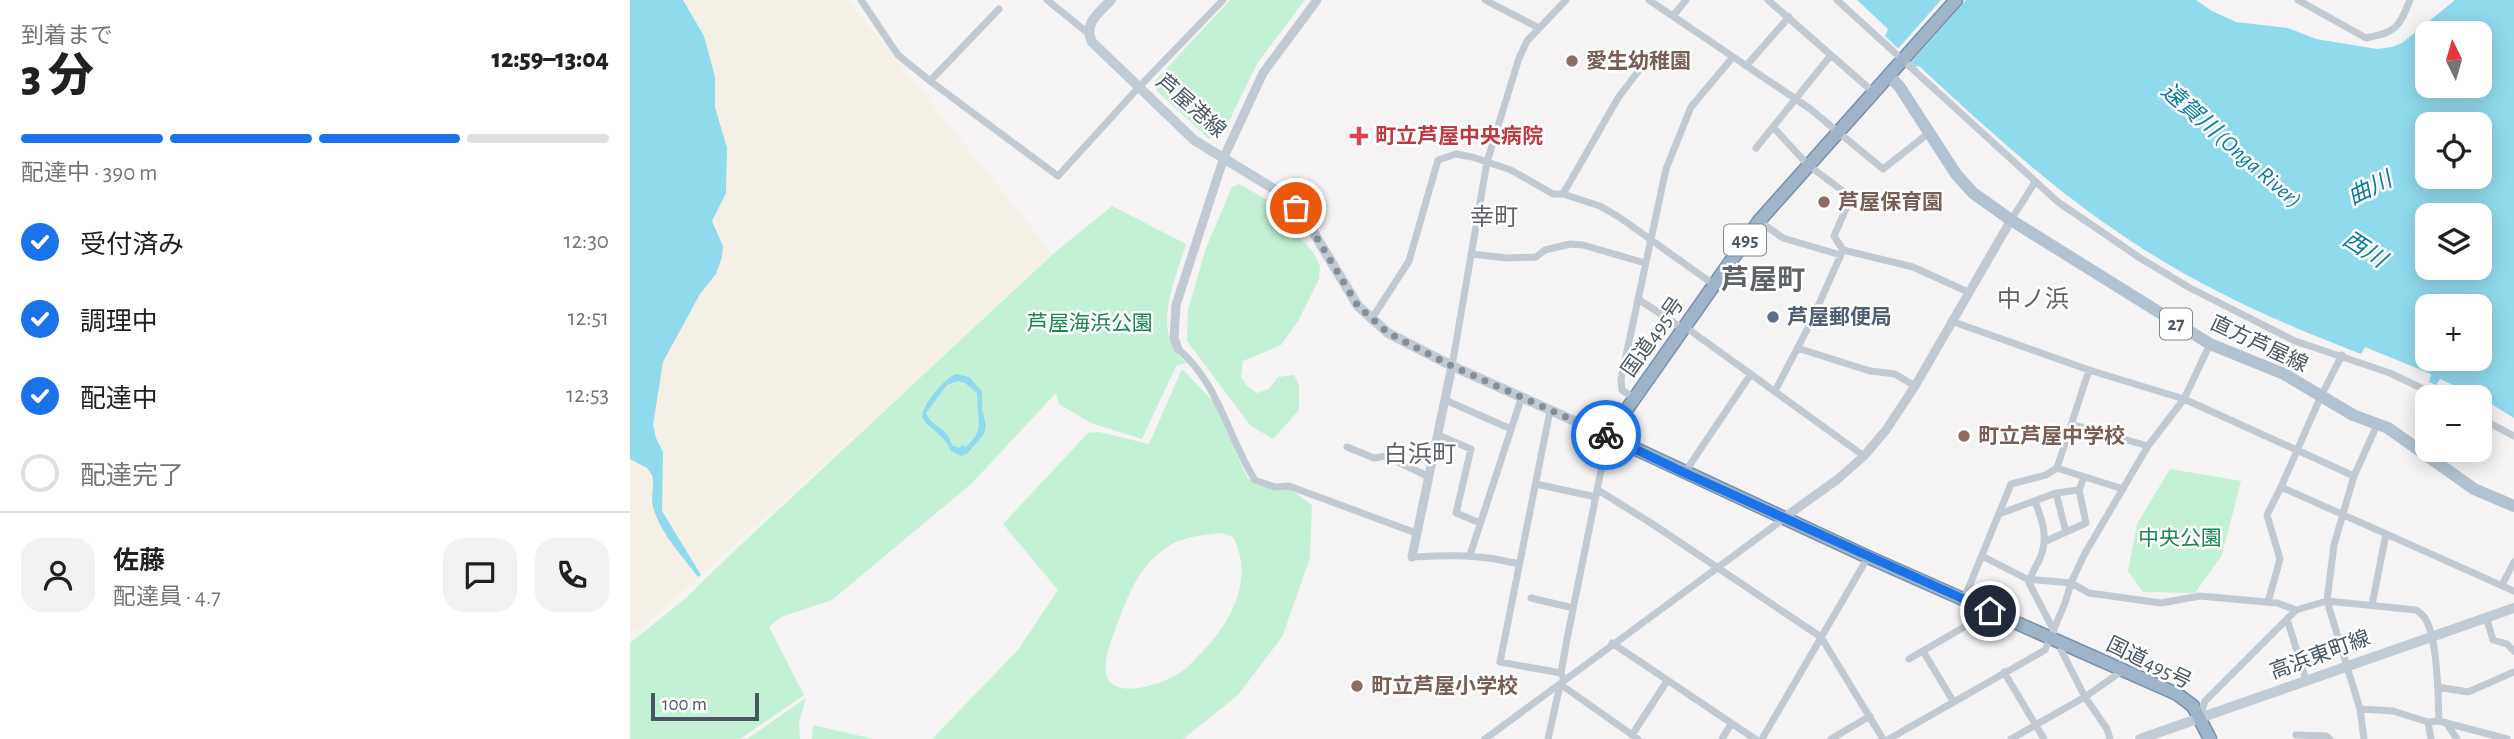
<!DOCTYPE html>
<html lang="ja">
<head>
<meta charset="utf-8">
<style>
  :root { --surface:#fff; --page:#f2f2f2; --text:#202124; --muted:#757577; --line:#e0e0e0; --accent:#1a73e8 }
  body { margin:0; font-family:"Alegreya Sans","Noto Sans JP",sans-serif; background:var(--page); color:var(--text); height:100vh; display:flex; flex-direction:column; font-size:26px; white-space:nowrap }
  * { box-sizing:border-box; margin:0 }
  p { font-size:23px; color:var(--muted) }
  .icon { flex:none; width:38px; height:38px; fill:none; stroke:currentColor; stroke-width:2; stroke-linecap:round; stroke-linejoin:round }
  .map { position:relative; flex:1; overflow:hidden }
  .drawer { display:flex; flex-direction:column; background:var(--surface); width:630px }
  .drawer>* { flex:none }
  .needle { width:46px; rotate:355deg }
  .tools { position:absolute; left:1785px; top:21px; display:grid; gap:14px }
  .tools a { display:grid; place-items:center; width:77px; height:77px; border-radius:14px; background:var(--surface); box-shadow:0 4px 18px #0003; font-size:35px }
  .scale { position:absolute; left:21px; bottom:18px; width:108px; box-sizing:border-box; padding-left:7px; border:4px solid #4a5661; border-top:0; font-size:19px; line-height:24px; white-space:nowrap; color:#4a5661; -webkit-text-stroke:5px #fff; paint-order:stroke }
  .pin { position:absolute; display:grid; place-items:center; width:60px; height:60px; color:#fff; margin:-30px; border:4px solid #fff; border-radius:50%; box-shadow:0 2px 7px #0007 }
  .courier { position:absolute; display:grid; place-items:center; width:70px; height:70px; margin:-35px; border:5px solid #1a73e8; border-radius:50%; background:#fff; color:#222; box-shadow:0 2px 9px #0007 }
  .headline em { font-style:normal; font-weight:800 }
  .headline div { display:flex; flex-direction:column-reverse }
  .headline { display:flex; align-items:center; justify-content:space-between; height:119px; padding:0 21px }
  h1 { font-size:46px; font-weight:800; line-height:52px }
  .bar { display:grid; grid-template-columns:repeat(4,1fr); gap:10px 7px; align-content:center; height:84px; padding:0 21px }
  .bar i { height:9px; border-radius:5px; background:var(--line) }
  .bar .selected { background:var(--accent) }
  .bar p { grid-column:span 4 }
  .line { display:flex; align-items:center; gap:18px; padding:0 21px; border-top:2px solid var(--line) }
  .line div { flex:1 }
  .round { display:grid; place-items:center; flex:none; width:74px; height:74px; border-radius:21px; background:var(--page) }
  ol { padding:0 21px; list-style:none }
  li { display:flex; align-items:center; gap:21px; height:77px }
  li p { margin-inline-start:auto }
  li .icon { padding:7px; border-radius:50%; background:var(--accent); color:#fff; stroke-width:4 }
  li:last-child { color:var(--muted) }
  li i { width:38px; height:38px; border:4px solid var(--line); border-radius:50% }
  main { display:flex; flex:1; min-height:0 }
  .map>svg:first-child { display:block }
  .green { fill:#c3f1d5; fill-rule:evenodd }
  .sand { fill:#f5f0e5 }
  .water { fill:#90daee; fill-rule:evenodd }
  .pier { fill:#f5f3f3 }
  .lines { fill:none; stroke-linecap:round; stroke-linejoin:round }
  .trunk-casing { stroke:#7690ad; stroke-width:15 }
  .minor { stroke:#c1cad2; stroke-width:7 }
  .tertiary { stroke:#c1cad2; stroke-width:9 }
  .secondary { stroke:#c1cbd6; stroke-width:10 }
  .primary { stroke:#b3c2d1; stroke-width:12 }
  .trunk { stroke:#9fb4c9; stroke-width:12 }
  .done { stroke:#868d94; stroke-width:7; stroke-dasharray:0 12.6 }
  .route { stroke:#1a73e8; stroke-width:9 }
  .education-dot { fill:#8d6e63; stroke:#fff; stroke-width:2.5 }
  .health-dot { fill:#e0444e; stroke:#fff; stroke-width:2.5 }
  .service-dot { fill:#5c6f8a; stroke:#fff; stroke-width:2.5 }
  .labels { text-anchor:middle; dominant-baseline:central; stroke-width:5; stroke-linejoin:round; paint-order:stroke }
  .shield { fill:#fff; stroke:#808990; stroke-width:2 }
  .shield-label { font-size:19px; font-weight:bold; fill:#4a5661 }
  .education-label { font-size:21px; font-weight:bold; fill:#785e54; stroke:#fff; text-anchor:start }
  .street-label { font-size:21px; fill:#4a5661; stroke:#fff }
  .health-label { font-size:21px; font-weight:bold; fill:#be3a42; stroke:#fff; text-anchor:start }
  .service-label { font-size:21px; font-weight:bold; fill:#4e5e75; stroke:#fff; text-anchor:start }
  .park-label { font-size:21px; fill:#17864f; stroke:#fff }
  .water-label { font-size:23px; font-style:italic; fill:#0c7c9b; stroke:#fff }
  .quarter-label { font-size:24px; fill:#5f6368; stroke:#fff }
  .district-label { font-size:28px; font-weight:bold; fill:#5f6368; stroke:#fff }
</style>
</head>
<body>
<main>
<section class="drawer">
<div class="headline"><div><h1>3 分</h1><p>到着まで</p></div><em>12:59–13:04</em></div>
<div class="bar"><i class="selected"></i><i class="selected"></i><i class="selected"></i><i></i><p>配達中 · 390 m</p></div>
<ol>
<li><svg class="icon" aria-label="check" viewBox="0 0 24 24"><path d="M5 12l5 5 9-10"/></svg>受付済み<p>12:30</p></li>
<li><svg class="icon" aria-label="check" viewBox="0 0 24 24"><path d="M5 12l5 5 9-10"/></svg>調理中<p>12:51</p></li>
<li><svg class="icon" aria-label="check" viewBox="0 0 24 24"><path d="M5 12l5 5 9-10"/></svg>配達中<p>12:53</p></li>
<li><i></i>配達完了</li>
</ol>
<div class="line" style="height:126px"><a class="round"><svg class="icon" aria-label="person" viewBox="0 0 24 24"><circle cx="12" cy="8" r="4"/><path d="M4 21q1-7 8-7t8 7"/></svg></a><div><b>佐藤</b><p>配達員 · 4.7</p></div><a class="round"><svg class="icon" aria-label="chat" viewBox="0 0 24 24"><path d="M4 5h16v11H9l-5 4z"/></svg></a><a class="round"><svg class="icon" aria-label="phone" viewBox="0 0 24 24"><path d="M5 4h4l2 5-3 2q2 4 5 5l2-3 5 2v4C11 20 4 13 5 4z"/></svg></a></div>
</section>
<div class="map">
<svg width="1884" height="739" viewBox="0 0 1884 739">
  <rect width="100%" height="100%" fill="#f5f3f3"/>
  <!-- green -->
  <path class="green" d="M600,0H675L628,62L592,135L579,139L527,91L526,80Z
    M609,184L634,198L683,252L690,266L689,279L668,321L651,345L613,361L611,376L617,386L627,393L639,389L648,377L664,375L669,385V410L643,439L620,425L557,341L558,310L576,248L602,187Z
    M482,206L556,244C545,281 519,334 557,363L546,366L512,439L461,423L429,404L426,393L341,484L202,600L151,617L139,627L174,695L110,739H0V643L56,598L102,553L423,254Z
    M552,369L584,402L617,477L627,485L661,490L682,505L680,558L652,637L608,695L553,739H302L388,650L428,590L373,524L458,433L469,432L519,444ZM591,533L603,537C626,580 599,627 567,657C562,662 557,668 551,672C537,682 487,701 477,677C474,669 476,659 478,650C492,612 504,565 542,544C557,536 575,535 591,533Z
    M1540,469L1611,481L1592,555L1565,593L1513,592L1498,571L1507,524Z
    M176,698L169,723L170,739H117Z
    M183,725L243,739H182Z"/>
  <!-- sand -->
  <path class="sand" d="M53,0H218L422,253L283,384L24,618L0,635V444L27,406L28,382L33,362L70,294L86,274L93,246L82,221L96,193L97,148L85,107V77L74,37Z"/>
  <!-- water -->
  <path class="water" d="M0,0H53L74,36L85,77V107L97,148L96,193L82,221L93,246L92,257L86,274L70,294L33,362L23,425L26,438L33,452L32,511L71,575L68,577C52,555 31,535 23,507C20,496 25,486 22,475L17,468L0,459Z
    M1227,0H1566L1582,11L1606,22L1658,28L1686,39L1747,49L1762,47L1772,43L1825,0H1884V418L1850,397L1810,379L1806,385L1799,382L1801,374L1735,347L1731,354C1650,323 1571,288 1498,239C1422,189 1356,128 1289,66L1278,69L1273,66V53L1255,36L1258,29ZM1797,33H1850V86H1797ZM1797,124H1850V177H1797ZM1797,215H1850V268H1797ZM1797,306H1850V359H1797Z
    M326,374L339,377L352,391V409L356,425L354,434L337,454L331,456L321,451C312,431 302,433 292,417C293,404 313,379 326,374ZM328,381L335,383L347,393C348,399 347,405 348,411C350,429 349,435 335,448L334,445L330,446L331,448L323,446C315,424 302,428 296,413L317,385Z"/>
  <!-- pier -->
  <path class="pier" d="M1311,0H1336L1277,67L1266,51Z"/>
  <g class="lines">
    <!-- trunk casing -->
    <g class="trunk-casing">
      <path id="trunk" d="M1326,0L1129,221L978,436L1238,557L1547,694L1563,706L1580,739"/>
    </g>
    <!-- minor -->
    <path class="minor" d="M231,0L268,55L300,81L428,176L509,87L593,0
      M417,0L458,33
      M855,0L909,28
      M1019,0L1179,108L1253,169L1300,132
      M1138,0L1242,91
      M1207,0L1428,202L1510,258L1560,288L1665,341L1760,373L1810,397
      M1668,0L1736,38C1766,32 1769,28 1780,0
      M1043,16L1056,0
      M1116,66L1159,17
      M300,81L369,9
      M1143,127L1178,165L1221,197L1204,236L1213,250
      M1126,148L1201,55
      M933,194L988,98L1016,61
      M1381,220L1405,182
      M1129,221L1153,238L1211,255
      M841,254L878,258L906,257L915,250L940,244L953,245L1015,263
      M1008,299L1049,326H1054L1234,456
      M741,320L779,261L808,160L826,154L842,157L881,170L923,194H933L970,206L989,217L1083,284
      M1321,321L1459,370L1554,399L1724,476
      M1167,348L1240,371L1265,374L1285,386
      M548,349C588,382 598,437 625,480L645,487L659,486L786,533
      M1712,355L1691,396L1651,487L1884,591
      M822,366L857,162L889,58L897,41L936,0
      M1145,391L1180,324L1213,250L1283,267L1338,292
      M1004,398L992,390L991,379L1036,169L1061,107L1103,57
      M815,400L881,429
      M920,411L870,662L931,673
      M1850,418L1884,436
      M1441,424L1518,446
      M808,435L841,449L826,513L850,523
      M717,447L744,458L756,456L799,477
      M1427,468L1493,489
      M1055,472L1121,374
      M906,484L966,497
      M968,490L1021,523L1191,637L1253,739
      M1426,493L1436,532
      M1369,514L1426,493L1449,490L1454,477
      M1414,542L1456,523L1449,490
      M840,555L892,396
      M1352,556L1397,579L1441,583L1459,593L1531,603L1570,596L1647,603L1666,610
      M782,557C824,555 848,554 889,564
      M1397,579L1424,631
      M1401,579C1402,570 1407,566 1410,558C1419,538 1412,520 1405,501
      M1872,585L1884,562
      M901,598L943,608
      M1334,599L1381,484L1416,475L1427,468L1459,370
      M1638,602L1650,559L1637,515L1651,487
      M1742,605L1756,534
      M1856,617L1863,640L1877,644L1884,651
      M1657,619L1676,680
      M982,643L1125,739
      M1435,644L1431,650L1455,697L1477,729L1480,739
      M1293,651L1323,701
      M1279,659L1360,612
      M1374,672L1414,739
      M933,677L931,673L937,639L978,436
      M930,684L1008,739
      M1808,687L1838,692L1884,672
      M1730,709L1763,711L1798,722L1809,721L1877,739
      M1570,717L1575,701L1666,610L1697,601L1786,610C1789,612 1792,614 1794,617C1808,635 1808,698 1809,721
      M1798,722L1801,739
      M1817,724L1827,739
      M1002,735L1037,681
      M1666,735L1696,736L1700,739
      M855,739L1155,518
      M918,739L930,685
      M1092,739L1101,724
      M1132,739L1238,557
      M1201,739L1240,716
      M1259,739L1415,650L1435,603L1441,583L1454,555L1518,446L1554,399L1580,344
      M1381,739L1455,697L1492,671
      M1734,739L1730,709L1697,601L1704,545L1724,476L1747,425"/>
    <!-- tertiary -->
    <path class="tertiary" d="M548,349L544,338L546,305L594,157L633,73L687,0
      M1155,517L1208,479L1234,456L1256,430L1285,386L1381,220
      M782,557L822,366"/>
    <!-- secondary -->
    <path class="secondary" d="M481,0C469,13 453,23 462,42L564,140L652,194L676,220L728,306L758,333L822,366L978,436
      M1510,739L1884,608"/>
    <!-- primary -->
    <path class="primary" d="M1259,76L1269,86L1326,174L1343,193L1381,220L1580,344L1654,374L1723,415L1758,428L1844,489L1884,506"/>
    <!-- trunk -->
    <use href="#trunk" class="trunk"/>
  </g>
  <g class="lines">
    <!-- done -->
    <path class="done" d="M666,208L676,220L728,306L758,333L822,366L976,435"/>
    <!-- route -->
    <path class="route" d="M976,435L1055,473L1360,611"/>
  </g>
  <!-- markers -->
  <g class="education-dot">
    <circle cx="942" cy="61" r="7"/>
    <circle cx="1194" cy="202" r="7"/>
    <circle cx="1334" cy="436" r="7"/>
    <circle cx="727" cy="686" r="7"/>
  </g>
  <path class="health-dot" d="M725.5 125.5h7v7h7v7h-7v7h-7v-7h-7v-7h7z"/>
  <circle class="service-dot" cx="1143" cy="317" r="7"/>
  <g class="labels">
    <!-- shield labels -->
    <g class="shield">
      <rect x="1094" y="224.5" width="42" height="31" rx="5"/>
      <rect x="1530" y="308.5" width="32" height="31" rx="5"/>
    </g>
    <g class="shield-label">
      <text x="1115" y="240">495</text>
      <text x="1546" y="324">27</text>
    </g>
    <!-- education labels -->
    <g class="education-label">
      <text x="956" y="61">愛生幼稚園</text>
      <text x="1208" y="202">芦屋保育園</text>
      <text x="1348" y="436">町立芦屋中学校</text>
      <text x="741" y="686">町立芦屋小学校</text>
    </g>
    <!-- street labels -->
    <g class="street-label">
      <text transform="translate(561 106) rotate(41)">芦屋港線</text>
      <text transform="translate(1023 337) rotate(-55)">国道495号</text>
      <text transform="translate(1629 344) rotate(25)">直方芦屋線</text>
      <text transform="translate(1690 655) rotate(-20)">高浜東町線</text>
      <text transform="translate(1519 663) rotate(26)">国道495号</text>
    </g>
    <!-- health labels -->
    <g class="health-label">
      <text x="745" y="136">町立芦屋中央病院</text>
    </g>
    <!-- service labels -->
    <g class="service-label">
      <text x="1157" y="317">芦屋郵便局</text>
    </g>
    <!-- park labels -->
    <g class="park-label">
      <text x="460" y="323">芦屋海浜公園</text>
      <text x="1550" y="538">中央公園</text>
    </g>
    <!-- water labels -->
    <g class="water-label">
      <text transform="translate(1601 146) rotate(41)">遠賀川 (Onga River)</text>
      <text transform="translate(1740 189) rotate(-26)">曲川</text>
      <text transform="translate(1734 250) rotate(33)">西川</text>
    </g>
    <!-- quarter labels -->
    <g class="quarter-label">
      <text x="864" y="218">幸町</text>
      <text x="1403" y="300">中ノ浜</text>
      <text x="790" y="455">白浜町</text>
    </g>
    <!-- district labels -->
    <g class="district-label">
      <text x="1133" y="281">芦屋町</text>
    </g>
  </g>
</svg>
<div class="tools">
<a><svg class="needle" viewBox="-14 -14 28 28"><path d="M0-13l5 13h-10z" fill="#e53935"/><path d="M0 13l5-13h-10z" fill="#757577"/></svg></a>
<a><svg class="icon" aria-label="locate" viewBox="0 0 24 24"><circle cx="12" cy="12" r="6"/><path d="M12 2v4M12 18v4M2 12h4M18 12h4"/></svg></a>
<a><svg class="icon" aria-label="layers" viewBox="0 0 24 24"><path d="M12 4l9 5-9 5-9-5zM3 14l9 5 9-5"/></svg></a>
<a>+</a>
<a>−</a>
</div>
<div class="scale">100 m</div>
<div class="pin" style="left:666px;top:208px;background:#ea580c"><svg class="icon" aria-label="bag" viewBox="0 0 24 24"><path d="M5 8h14l-1 12H6zM9 8a3 3 0 0 1 6 0"/></svg></div>
<div class="pin" style="left:1360px;top:611px;background:#1f2937"><svg class="icon" aria-label="home" viewBox="0 0 24 24"><path d="M3 11l9-7 9 7M6 9v11h12V9"/></svg></div>
<div class="courier" style="left:976px;top:435px"><svg class="icon" aria-label="bike" viewBox="0 0 24 24"><circle cx="6" cy="16" r="4"/><circle cx="18" cy="16" r="4"/><path d="M6 16l4-8h5l3 8M10 8l3 8H6M13 5h3"/></svg></div>
</div>
</main>
</body>
</html>
